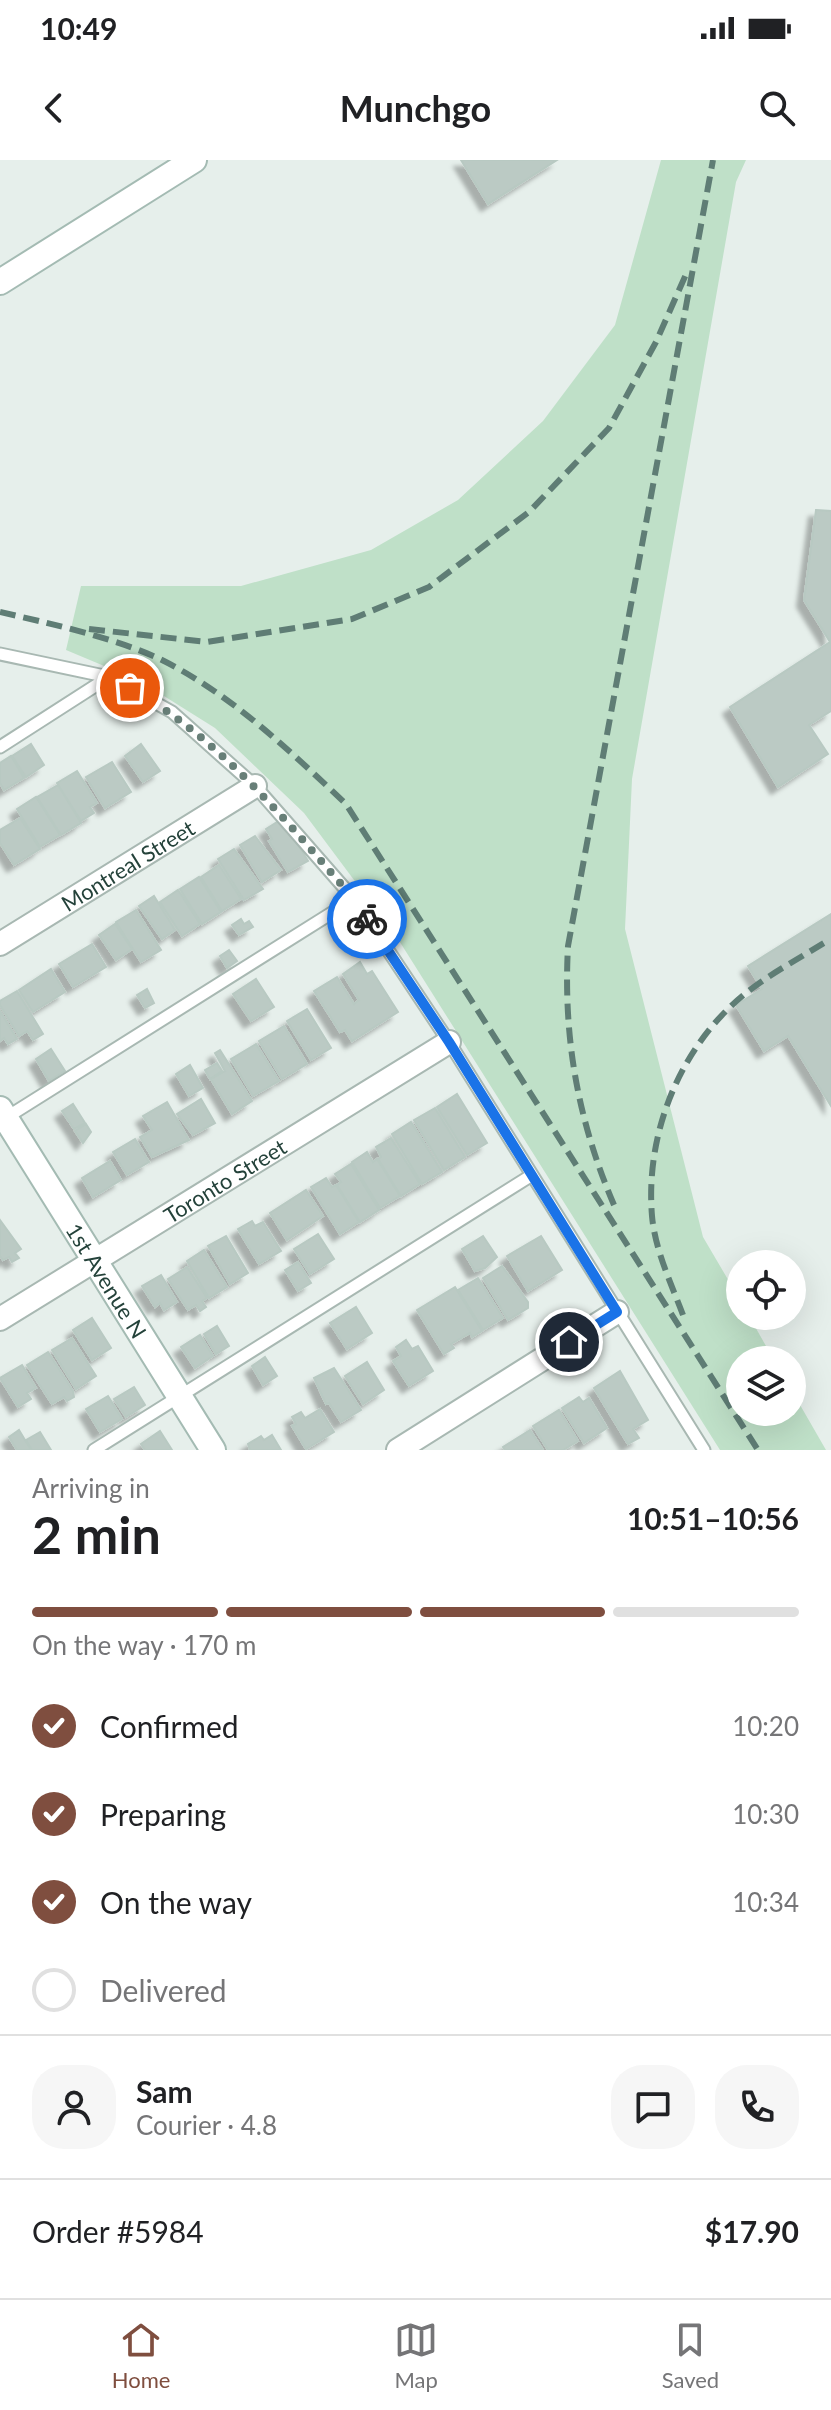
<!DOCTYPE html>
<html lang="en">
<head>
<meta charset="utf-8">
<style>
  :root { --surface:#fff; --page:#f6f6f6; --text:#202124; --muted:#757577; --line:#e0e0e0; --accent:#7f4e3f }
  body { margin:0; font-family:Lato,sans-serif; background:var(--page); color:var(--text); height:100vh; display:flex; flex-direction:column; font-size:30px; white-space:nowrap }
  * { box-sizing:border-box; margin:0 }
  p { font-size:26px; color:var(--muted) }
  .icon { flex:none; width:44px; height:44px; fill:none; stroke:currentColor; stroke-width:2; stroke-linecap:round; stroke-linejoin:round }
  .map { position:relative; height:1290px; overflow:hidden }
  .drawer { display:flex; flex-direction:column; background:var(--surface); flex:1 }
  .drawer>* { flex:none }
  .tools { position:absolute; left:726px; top:1090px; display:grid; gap:16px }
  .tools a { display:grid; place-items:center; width:80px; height:80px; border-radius:50%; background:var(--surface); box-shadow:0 8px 32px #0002; font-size:40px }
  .pin { position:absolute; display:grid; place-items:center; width:68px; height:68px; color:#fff; margin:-34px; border:4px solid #fff; border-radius:50%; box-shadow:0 2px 8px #0007 }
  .courier { position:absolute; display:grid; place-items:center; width:80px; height:80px; margin:-40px; border:6px solid #1a73e8; border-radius:50%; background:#fff; color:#222; box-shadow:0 2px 10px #0007 }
  .head em { font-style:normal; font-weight:700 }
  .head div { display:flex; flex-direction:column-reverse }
  .head { display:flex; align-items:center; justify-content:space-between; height:136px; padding:0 32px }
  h1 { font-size:52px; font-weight:700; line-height:60px }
  .bar { display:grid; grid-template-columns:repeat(4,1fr); gap:12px 8px; align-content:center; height:96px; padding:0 32px }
  .bar i { height:10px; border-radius:6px; background:var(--line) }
  .bar .selected { background:var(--accent) }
  .bar p { grid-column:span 4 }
  .line { display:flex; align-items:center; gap:20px; padding:0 32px; border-top:2px solid var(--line) }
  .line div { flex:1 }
  .round { display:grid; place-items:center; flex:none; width:84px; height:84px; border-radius:32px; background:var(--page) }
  ol { padding:0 32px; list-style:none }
  li { display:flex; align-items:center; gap:24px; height:88px }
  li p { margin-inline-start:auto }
  li .icon { padding:8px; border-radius:50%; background:var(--accent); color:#fff; stroke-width:4 }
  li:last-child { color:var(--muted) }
  li i { width:44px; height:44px; border:4px solid var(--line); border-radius:50% }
  .status { display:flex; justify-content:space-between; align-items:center; height:56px; padding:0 40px; background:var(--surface); direction:ltr }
  .status svg { height:22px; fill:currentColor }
  header { display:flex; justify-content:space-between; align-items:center; height:104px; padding:0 32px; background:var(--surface); font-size:36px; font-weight:700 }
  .dock { display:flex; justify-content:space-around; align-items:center; height:112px; border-top:2px solid var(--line); background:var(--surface); font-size:22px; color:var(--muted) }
  .dock a { display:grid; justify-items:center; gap:4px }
  .dock .selected { color:var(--accent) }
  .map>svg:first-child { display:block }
  .green { fill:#bfe0c8 }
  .building { fill:#bbcac4; stroke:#b8c9c2; stroke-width:2; filter:url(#shadow) }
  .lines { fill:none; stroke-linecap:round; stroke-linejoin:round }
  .lane-casing { stroke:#a8b8b2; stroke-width:15 }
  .street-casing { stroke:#a8b8b2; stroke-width:26 }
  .secondary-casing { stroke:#a4bbb3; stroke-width:28 }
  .lane { stroke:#fff; stroke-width:11 }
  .street { stroke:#fff; stroke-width:22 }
  .secondary { stroke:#fff; stroke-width:24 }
  .rail { stroke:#5f7d75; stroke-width:6; stroke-dasharray:16 8; stroke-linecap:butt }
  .done { stroke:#687f78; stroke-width:8; stroke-dasharray:0 14.4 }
  .route { stroke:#1a73e8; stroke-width:10 }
  .labels { text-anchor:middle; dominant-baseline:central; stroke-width:8; stroke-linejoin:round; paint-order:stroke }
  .street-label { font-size:22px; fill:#24423a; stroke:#f7fbf9 }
</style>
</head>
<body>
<div class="status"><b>10:49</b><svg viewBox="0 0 49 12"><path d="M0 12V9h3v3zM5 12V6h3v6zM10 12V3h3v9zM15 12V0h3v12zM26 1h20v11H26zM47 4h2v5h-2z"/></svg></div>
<header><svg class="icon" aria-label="back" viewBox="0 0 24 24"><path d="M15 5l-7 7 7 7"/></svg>Munchgo<svg class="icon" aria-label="search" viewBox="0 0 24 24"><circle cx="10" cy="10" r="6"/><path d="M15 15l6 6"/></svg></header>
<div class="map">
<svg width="831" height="1290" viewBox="0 0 831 1290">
  <defs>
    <filter id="shadow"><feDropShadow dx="-7" dy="7" stdDeviation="2" flood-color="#0004"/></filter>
  </defs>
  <rect width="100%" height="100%" fill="#e6efeb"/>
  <!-- green -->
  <path class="green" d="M661,0H746L736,22L632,619L625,769L703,1077L740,1140V1156H749L774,1200H740V1252H792V1231L826,1290H720L398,779L304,653L215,568L140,521L66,490L81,426H241L371,390L458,340L543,261L615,165Z"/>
  <!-- building -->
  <path class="building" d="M461,0H557L488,44Z
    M816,350L831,351V551L809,565L828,594L778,627L730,547L830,482L804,440Z
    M31,584L44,605L26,617L12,596Z
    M141,584L160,611L143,622L125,596Z
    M11,596L24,618L4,630L0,623V603Z
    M112,602L131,632L105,648L86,617Z
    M77,611L97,643L90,647L94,653L81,661L57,623Z
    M58,625L81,663L61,675L37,637Z
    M36,637L60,675L40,687L17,649Z
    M20,658L40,689L14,705L0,683V670Z
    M282,659L308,701L288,712L269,681L272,679L266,669Z
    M255,676L281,710L262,722L240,685Z
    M234,689L263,729L244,740L218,699Z
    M219,705L241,739L222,751L201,717Z
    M199,717L221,752L202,764L180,729Z
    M178,730L200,764L182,776L160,742Z
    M154,736L175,770L162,779L139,746Z
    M136,750L161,790L141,802L116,762Z
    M831,754V946L788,876L764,891L736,845L762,829L748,806Z
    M241,759L244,764L249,761L253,767L239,775L232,765Z
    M115,764L132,789L116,800L99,775Z
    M92,784L106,807L73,827L59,804Z
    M229,790L237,801L227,808L220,796Z
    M360,802L367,814L372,811L398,852L352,881L345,870L340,872L314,831L337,817L354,844L359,840L343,814Z
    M51,809L65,832L33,852L19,830Z
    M256,819L274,847L251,861L233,834Z
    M147,829L154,843L145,848L137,835Z
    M17,831L43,874L33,880L27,871L19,876L0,845V841Z
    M307,849L331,888L311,900L287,861Z
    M0,851L17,879L8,884L4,878L0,881Z
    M284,866L307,904L282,919L259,881Z
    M256,884L279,921L253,936L231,899Z
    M51,889L65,911L49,921L36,899Z
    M220,890L252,941L232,954L211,919L225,911L215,893Z
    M217,903L222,911L210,919L205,910Z
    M190,905L203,928L189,936L176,914Z
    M457,934L487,983L467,995L437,947Z
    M201,939L215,963L193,975L177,954Z
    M167,942L189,980L152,997L140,977L152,970L143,956Z
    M73,944L85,963L74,969L62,951Z
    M435,948L465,997L444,1010L414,960Z
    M411,962L442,1012L422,1024L392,974Z
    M86,964L91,972L83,983L75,971Z
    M391,978L420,1024L401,1036L378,999L381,997L376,987Z
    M135,979L149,1002L127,1015L113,992Z
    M367,992L373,1002L377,999L400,1036L380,1048L352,1002Z
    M110,1001L121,1020L93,1037L82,1018Z
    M351,1004L379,1050L360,1062L337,1025L341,1022L335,1014Z
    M326,1018L332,1027L336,1025L359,1062L340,1074L311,1027Z
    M306,1030L323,1056L287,1080L270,1053Z
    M0,1060L21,1089L15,1093L19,1098L12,1102L9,1097L3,1100L0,1096Z
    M252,1061L255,1066L263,1062L281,1091L259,1104L238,1069Z
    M318,1074L334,1099L310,1114L294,1089Z
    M226,1076L248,1113L230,1124L208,1086Z
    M483,1076L497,1097L485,1108L475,1111L462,1089Z
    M541,1076L562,1110L528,1131L507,1096Z
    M204,1090L227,1127L209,1138L187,1101Z
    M298,1102L311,1123L298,1131L285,1110Z
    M502,1106L528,1142V1148L508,1160L483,1118Z
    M187,1107L207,1138L202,1141L206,1147L200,1151L196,1145L188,1150L168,1119Z
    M161,1115L177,1142L164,1150L160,1143L155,1147L142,1126Z
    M478,1118L503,1158L483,1170L458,1130Z
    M455,1127L482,1171L472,1177L470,1173L451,1184L454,1188L444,1194L417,1150Z
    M356,1147L372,1173L347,1189L330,1163Z
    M92,1158L111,1188L92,1200L73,1170Z
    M217,1166L229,1186L216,1194L204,1174Z
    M200,1175L213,1196L195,1208L181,1187Z
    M72,1178L96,1216L76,1229L52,1190Z
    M406,1180L412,1189L418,1186L433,1211L409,1226L393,1201L401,1196L396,1187Z
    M48,1192L73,1231L74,1237L67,1241L64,1237L52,1244L27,1205Z
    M265,1197L277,1216L263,1225L252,1206Z
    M367,1202L384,1230L363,1244L345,1216Z
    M22,1205L36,1228L27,1233L31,1239L18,1247L0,1218Z
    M334,1208L361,1250L341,1262L329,1243L326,1244L314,1218Z
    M620,1211L648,1260L633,1269L639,1278L628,1284L594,1228Z
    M134,1227L145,1245L126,1257L114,1239Z
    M108,1236L122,1259L100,1272L86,1249Z
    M579,1237L583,1242L589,1238L607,1268L584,1283L562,1248Z
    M320,1249L334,1272L306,1289L292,1266L296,1264L292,1257L301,1252L305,1258Z
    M559,1250L578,1281L563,1290H548L533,1266Z
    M19,1270L31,1290H17L9,1277Z
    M530,1270L543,1290H505L503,1287Z
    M160,1271L172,1290H145L141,1284Z
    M40,1272L51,1290H32L26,1280Z
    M272,1275L281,1290H250L248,1284L261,1276L264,1280Z"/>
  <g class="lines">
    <!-- lane casing -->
    <g class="lane-casing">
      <path id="lane" d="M0,494L109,517L172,552L255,626L354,739L449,882L704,1290
        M0,587L109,517
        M4,959L354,739
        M94,1290L532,1015"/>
    </g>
    <!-- street casing -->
    <g class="street-casing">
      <g id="street">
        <path id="s1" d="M0,784L255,626"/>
        <path id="s2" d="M0,1159L449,882"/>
        <path d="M398,1290L617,1152"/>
      </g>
    </g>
    <!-- secondary casing -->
    <g class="secondary-casing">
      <g id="secondary">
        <path d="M0,122L194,0"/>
        <path id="s3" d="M0,949L213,1290"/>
      </g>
    </g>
    <!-- lane -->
    <use href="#lane" class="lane"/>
    <!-- street -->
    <use href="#street" class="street"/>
    <!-- secondary -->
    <use href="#secondary" class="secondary"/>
    <!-- rail -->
    <path class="rail" d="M0,452C48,463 120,479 164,501C233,536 290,591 346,644L758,1290
      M89,469L207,482L352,459L429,427L529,352L609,268L656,182L687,112
      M614,1045C578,961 563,878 568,786L713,0
      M683,1155C671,1123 655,1090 652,1056C645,972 681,885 746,833C770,814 798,799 824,783"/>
  </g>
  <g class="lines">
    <!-- done -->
    <path class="done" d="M130,528C221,579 286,661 354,739L367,759"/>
    <!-- route -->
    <path class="route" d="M367,759L449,882L617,1152L569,1182"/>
  </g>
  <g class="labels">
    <!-- street labels -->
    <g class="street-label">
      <text stroke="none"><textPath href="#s1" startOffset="150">Montreal Street</textPath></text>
      <text stroke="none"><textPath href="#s2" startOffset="264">Toronto Street</textPath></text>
      <text stroke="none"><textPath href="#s3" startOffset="202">1st Avenue N</textPath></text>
    </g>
  </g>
</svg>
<div class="tools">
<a><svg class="icon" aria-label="locate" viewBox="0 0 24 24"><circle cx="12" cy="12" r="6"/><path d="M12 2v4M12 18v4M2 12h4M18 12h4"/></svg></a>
<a><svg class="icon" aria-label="layers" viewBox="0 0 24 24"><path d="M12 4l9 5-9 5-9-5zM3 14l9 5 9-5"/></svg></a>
</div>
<div class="pin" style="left:130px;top:528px;background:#ea580c"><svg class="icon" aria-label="bag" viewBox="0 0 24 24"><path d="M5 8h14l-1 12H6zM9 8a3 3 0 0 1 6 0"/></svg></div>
<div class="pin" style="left:569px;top:1182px;background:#1f2937"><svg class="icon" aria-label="home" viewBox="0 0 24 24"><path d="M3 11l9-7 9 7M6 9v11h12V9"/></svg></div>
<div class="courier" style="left:367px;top:759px"><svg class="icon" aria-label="bike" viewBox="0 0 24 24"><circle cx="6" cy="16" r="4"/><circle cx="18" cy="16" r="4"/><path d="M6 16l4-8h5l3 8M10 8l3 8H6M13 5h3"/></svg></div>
</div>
<section class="drawer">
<div class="head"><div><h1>2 min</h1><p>Arriving in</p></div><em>10:51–10:56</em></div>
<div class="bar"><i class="selected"></i><i class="selected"></i><i class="selected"></i><i></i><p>On the way · 170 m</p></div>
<ol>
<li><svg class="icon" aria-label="check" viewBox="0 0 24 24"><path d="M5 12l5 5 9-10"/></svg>Confirmed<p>10:20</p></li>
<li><svg class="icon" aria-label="check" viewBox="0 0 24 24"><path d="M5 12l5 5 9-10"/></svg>Preparing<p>10:30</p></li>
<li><svg class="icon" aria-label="check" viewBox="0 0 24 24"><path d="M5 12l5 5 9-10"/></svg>On the way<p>10:34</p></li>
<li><i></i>Delivered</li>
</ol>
<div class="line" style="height:144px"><a class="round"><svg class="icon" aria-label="person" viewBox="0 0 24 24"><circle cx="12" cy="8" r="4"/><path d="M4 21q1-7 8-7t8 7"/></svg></a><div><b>Sam</b><p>Courier · 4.8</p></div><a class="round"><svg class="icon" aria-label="chat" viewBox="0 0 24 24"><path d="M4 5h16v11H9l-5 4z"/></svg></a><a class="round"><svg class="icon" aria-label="phone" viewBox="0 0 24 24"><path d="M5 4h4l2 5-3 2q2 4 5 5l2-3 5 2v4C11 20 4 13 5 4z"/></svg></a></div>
<div class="line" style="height:104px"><div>Order #5984</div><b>$17.90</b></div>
</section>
<nav class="dock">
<a class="selected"><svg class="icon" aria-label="home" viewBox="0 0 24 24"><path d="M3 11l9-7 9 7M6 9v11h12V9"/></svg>Home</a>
<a><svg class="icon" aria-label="map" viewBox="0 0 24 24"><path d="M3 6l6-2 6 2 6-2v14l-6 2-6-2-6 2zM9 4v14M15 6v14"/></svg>Map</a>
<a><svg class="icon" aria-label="saved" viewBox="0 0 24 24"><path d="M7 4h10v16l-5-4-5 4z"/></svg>Saved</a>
</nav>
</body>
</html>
